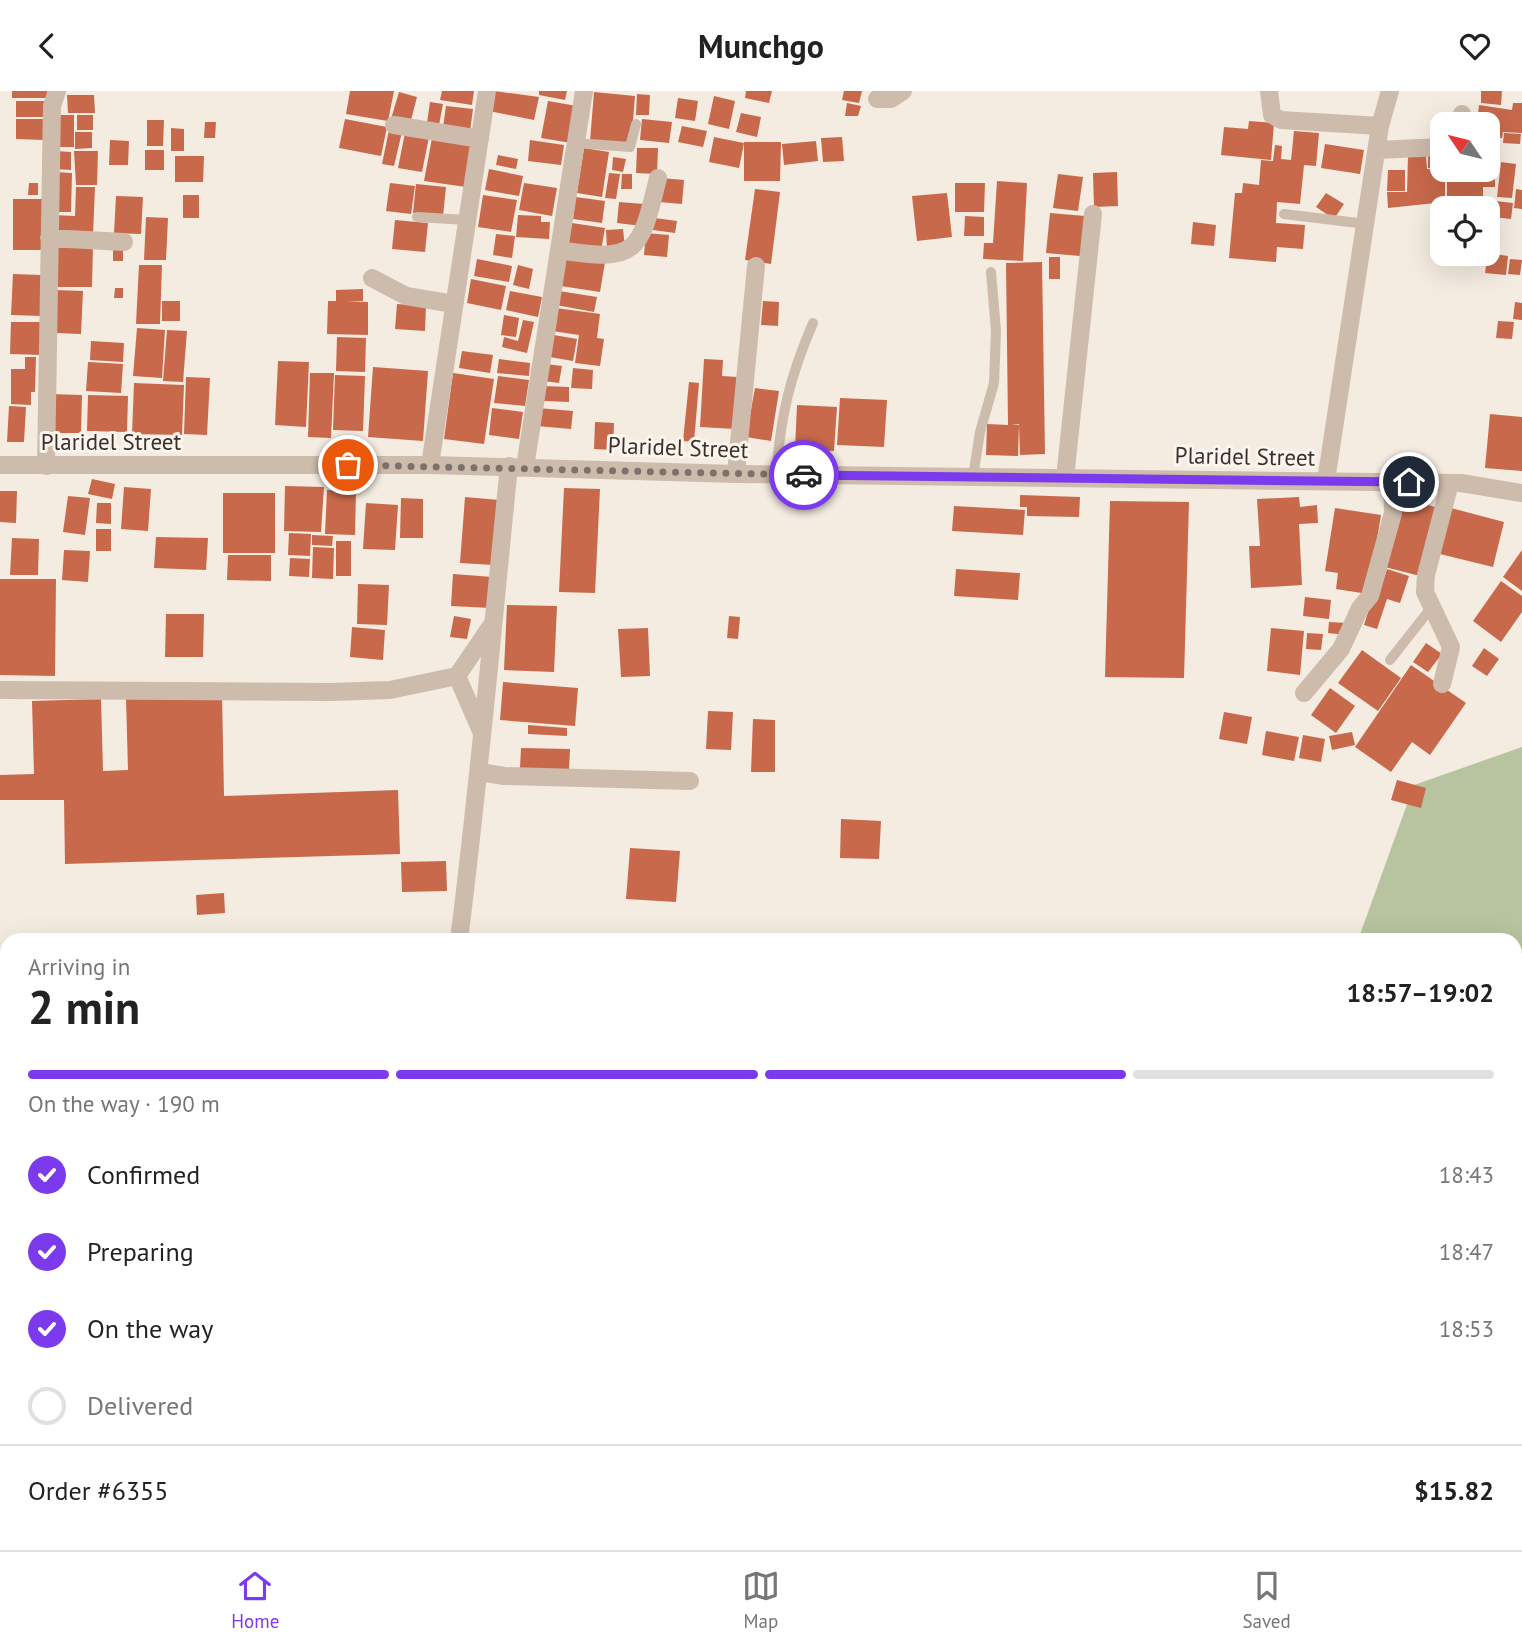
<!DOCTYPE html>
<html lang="en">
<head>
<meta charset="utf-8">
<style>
  :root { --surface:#fff; --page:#f2f2f2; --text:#222; --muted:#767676; --line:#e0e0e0; --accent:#7c3aed }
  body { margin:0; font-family:"PT Sans",sans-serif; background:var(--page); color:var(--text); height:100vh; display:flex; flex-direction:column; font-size:26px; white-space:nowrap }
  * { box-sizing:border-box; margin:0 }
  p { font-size:23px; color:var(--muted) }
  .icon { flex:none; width:38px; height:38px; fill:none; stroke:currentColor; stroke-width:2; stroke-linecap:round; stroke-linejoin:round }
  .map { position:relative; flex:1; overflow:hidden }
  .side { position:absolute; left:0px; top:842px; width:1522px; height:618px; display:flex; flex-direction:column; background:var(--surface); border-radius:21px 21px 0 0; box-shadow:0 7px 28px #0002 }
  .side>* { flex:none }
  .needle { width:46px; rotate:305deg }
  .buttons { position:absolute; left:1430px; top:21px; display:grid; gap:14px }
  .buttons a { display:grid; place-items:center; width:70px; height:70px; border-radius:14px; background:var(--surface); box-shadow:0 7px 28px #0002; font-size:35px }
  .pin { position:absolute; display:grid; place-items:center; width:60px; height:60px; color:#fff; margin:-30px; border:4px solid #fff; border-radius:50%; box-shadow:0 2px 7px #0007 }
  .courier { position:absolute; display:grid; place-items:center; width:70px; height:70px; margin:-35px; border:5px solid #7c3aed; border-radius:50%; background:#fff; color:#222; box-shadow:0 2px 9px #0007 }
  .headline em { font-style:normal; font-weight:700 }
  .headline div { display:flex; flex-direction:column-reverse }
  .headline { display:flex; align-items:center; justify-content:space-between; height:119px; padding:0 28px }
  h1 { font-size:46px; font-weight:700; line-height:52px }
  .bar { display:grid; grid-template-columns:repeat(4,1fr); gap:10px 7px; align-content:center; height:84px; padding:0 28px }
  .bar i { height:9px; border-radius:5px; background:var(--line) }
  .bar .on { background:var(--accent) }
  .bar p { grid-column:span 4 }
  .line { display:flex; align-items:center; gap:18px; padding:0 28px; border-top:2px solid var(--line) }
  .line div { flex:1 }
  ol { padding:0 28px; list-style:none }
  li { display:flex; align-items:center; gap:21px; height:77px }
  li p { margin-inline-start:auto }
  li .icon { padding:7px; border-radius:50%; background:var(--accent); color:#fff; stroke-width:4 }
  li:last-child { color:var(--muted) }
  li i { width:38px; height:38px; border:4px solid var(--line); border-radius:50% }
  header { display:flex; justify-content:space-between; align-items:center; height:91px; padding:0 28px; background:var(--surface); font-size:32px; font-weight:700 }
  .dock { display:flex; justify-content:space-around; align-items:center; height:98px; border-top:2px solid var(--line); background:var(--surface); font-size:19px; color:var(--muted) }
  .dock a { display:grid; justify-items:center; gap:4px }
  .dock .on { color:var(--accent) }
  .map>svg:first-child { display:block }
  .green { fill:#b8c4a0 }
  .building { fill:#c8694b }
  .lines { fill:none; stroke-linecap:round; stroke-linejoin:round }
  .service { stroke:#cdbbac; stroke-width:10 }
  .minor { stroke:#cdbbac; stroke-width:18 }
  .tertiary { stroke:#cdbbac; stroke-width:18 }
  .done { stroke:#7c716b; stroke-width:7; stroke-dasharray:0 12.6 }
  .route { stroke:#7c3aed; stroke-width:9 }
  .labels { text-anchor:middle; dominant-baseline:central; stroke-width:6; stroke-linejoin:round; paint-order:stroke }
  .street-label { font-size:23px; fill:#3b302b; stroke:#fbf5ee }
</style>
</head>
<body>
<header><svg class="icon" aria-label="back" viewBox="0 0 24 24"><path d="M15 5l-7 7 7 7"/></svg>Munchgo<svg class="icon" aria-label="heart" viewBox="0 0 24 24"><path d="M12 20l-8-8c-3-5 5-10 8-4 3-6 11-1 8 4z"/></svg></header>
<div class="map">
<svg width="1522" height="1459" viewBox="0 0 1522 1459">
  <rect width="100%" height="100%" fill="#f4ebe1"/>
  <!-- green -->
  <path class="green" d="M1522,656V1349L1516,1344V849H1358L1414,694Z"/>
  <!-- building -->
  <path class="building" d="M12,0H47V7H12Z
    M350,0H394L388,30L346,23Z
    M442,0H474L472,14L440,9Z
    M494,0L539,6L534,29L489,20Z
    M539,0H567L565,9L539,4Z
    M746,0H772L769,12L745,7Z
    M844,0H862L859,12L842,9Z
    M1481,0H1502L1501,14L1481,12Z
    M399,1L417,6L410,33L391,28Z
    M594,1L635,5L631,53L590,50Z
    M637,3L650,4L649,24H636Z
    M67,4H94L95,22H68Z
    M714,5L735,10L729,38L708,33Z
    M678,7L698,10L695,30L675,27Z
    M16,10H47V26H16Z
    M548,10L577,15L571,52L541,47Z
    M430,11L443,13L439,34L427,32Z
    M847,12L861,15L858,25H845Z
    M1513,12H1522V42L1503,41L1502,47L1488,46V33H1477L1479,14L1512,19Z
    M446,15L473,18L470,40L443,36Z
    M741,22L761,26L757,46L736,41Z
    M55,24H74V56H54Z
    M77,24H93V39H77Z
    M16,28H45L44,49L16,48Z
    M345,28L387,36L381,65L339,57Z
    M642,28L672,31L669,52L640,49Z
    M147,29H164L163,55H147Z
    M1249,30L1274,32L1271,69L1221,64L1224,36L1248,38Z
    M205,31H216L215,47H204Z
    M682,35L707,40L703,56L678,51Z
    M171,37L184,38V60H171Z
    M389,39L402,41L394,75L382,73Z
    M1294,40L1319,42L1316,75L1304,74L1300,113L1277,111L1276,132L1305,134L1303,158L1277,156L1276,171L1229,167L1235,102H1242L1243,92L1259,94L1261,69L1273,70L1275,54L1282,55L1281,68L1291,69Z
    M75,41H92V57L75,58Z
    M405,42L429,46L422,81L398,77Z
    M1504,42L1521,43L1520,53L1503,52Z
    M714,46L744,52L739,77L709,71Z
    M842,46L844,70L823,71L821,47Z
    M432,47L473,53L466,96L424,90Z
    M110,49L129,50L128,74H109Z
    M530,49L564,54L561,74L528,70Z
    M816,50L818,70L784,74L782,53Z
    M744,51H781L780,90H744Z
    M1325,53L1364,59L1360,83L1321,77Z
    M584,57L609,61L602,106L577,102Z
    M637,57H658L657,83L636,82Z
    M145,59H164V79H145Z
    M55,60L71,61V79L54,78Z
    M74,60H98L97,94H76Z
    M498,64L518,68L516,78L496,74Z
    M1428,64H1442V77H1428Z
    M175,65H204L203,91H175Z
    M1408,65H1426L1427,78L1445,79V111L1388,117L1387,101H1407Z
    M613,66L626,68L623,81L612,79Z
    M1501,71L1516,73L1512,107L1497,106Z
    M1488,72H1495V96H1483V108L1447,111V79H1483L1484,91Z
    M489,78L523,85L519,105L485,99Z
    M1388,79H1405V100H1387Z
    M55,81L72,82L71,121H54Z
    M1117,81L1118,115L1094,116L1093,82Z
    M609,82L620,83L616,108L605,107Z
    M622,83H632V98H621Z
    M1058,83L1083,86L1078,120L1053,117Z
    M661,87L684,89L682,113L659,111Z
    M997,90L1027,92L1023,170L983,168L984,152H993Z
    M29,92H38V104H28Z
    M390,92L415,95L411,123L386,120Z
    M524,92L557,97L552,125L519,119Z
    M955,92H985L984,121H955Z
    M416,93L446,96L443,125L413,122Z
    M76,96H95L93,144L53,143L54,124L75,125Z
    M755,98L780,101L771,173L745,169Z
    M1516,98L1522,99V118L1514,117Z
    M947,102L952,146L917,150L912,105Z
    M1326,102L1344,113L1334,128L1316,116Z
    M183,104H199V127H183Z
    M483,104L517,109L511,141L478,136Z
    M116,105L143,106L141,143L114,142Z
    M576,106L605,110L602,132L573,128Z
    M13,108H42V159H13Z
    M1495,110L1513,112L1511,128L1493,126Z
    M619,111L644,113L642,135L617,132Z
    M1480,111L1493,112L1492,123H1488V117H1480Z
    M1050,122L1085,125L1080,165L1046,162Z
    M518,124L541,125V131H550L549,148L516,146Z
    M965,125L984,126V145H964Z
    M146,126L168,127L166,169H144Z
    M655,127L677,130L675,142L653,139Z
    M395,129L428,132L425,161L392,158Z
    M1193,131L1216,134L1214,155L1191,153Z
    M572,132L605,137L601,160L568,155Z
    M623,138L625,157L607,159L606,139Z
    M646,142L669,144L667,166L644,164Z
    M496,143L515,145L512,167L493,164Z
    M55,154H93L92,196H55Z
    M123,157V170H113V158Z
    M1488,162L1508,165L1506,184L1485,182Z
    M566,165L605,171L600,201L561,195Z
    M1049,166H1060V188H1049Z
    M477,168L512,175L509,191L474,185Z
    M1510,168L1522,169L1520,184L1508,183Z
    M1042,171L1045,363L1020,364L1019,333L1011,334H1019L1018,365L986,364L987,333L1008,334L1006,172Z
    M139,174H162L160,233H136Z
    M518,174L533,178L529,198L513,194Z
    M13,183L42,184L41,225L11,224Z
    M471,188L506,195L501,219L467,212Z
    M115,197H123V207H114Z
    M363,198V210H346L368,211V244L327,243L328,210H336V199Z
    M56,199L83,200L81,243L55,242Z
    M510,200L542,206L538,226L506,219Z
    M559,200L597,206L594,221L556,214Z
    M162,210H180V230H162Z
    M763,210L779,211L778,235L761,234Z
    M1515,211L1522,212V229L1513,228Z
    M397,213L426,215L425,240L395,238Z
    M556,217L600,223L597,247L604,248L600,275L575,272L579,244L552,240Z
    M504,224L519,227L516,246L501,244Z
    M523,229L534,231L527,262L502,256L504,246L518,250Z
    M1498,230L1514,231L1512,248L1496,247Z
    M11,231H42L41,264L10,263Z
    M137,237L165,239L162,287L133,285Z
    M167,239L187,240L183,291L163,290Z
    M548,243L577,248L573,270L544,265Z
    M337,246L366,247L365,281L336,280Z
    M91,250L124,252L123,271L90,269Z
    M462,260L493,264L490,282L459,277Z
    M25,266H36L35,301H31V314L11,313V278H25Z
    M499,268L530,272L529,285L497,282Z
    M704,268L723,269L722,285L738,286L735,338L700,336Z
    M278,270L309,271L306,336L275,334Z
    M88,271L123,273L121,302L86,300Z
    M546,273L562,275L559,292L544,290Z
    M373,276L428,280L423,350L368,346Z
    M573,277L593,279L592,298L571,297Z
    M310,282H334L331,347L308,346Z
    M453,282L494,288L484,353L444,348Z
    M335,284L365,285L363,340L333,339Z
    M498,285L529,289L525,315L494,312Z
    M186,286L210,287L207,344L184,343Z
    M689,291L699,292L694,351L683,350Z
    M134,292L184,294L182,344L132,343Z
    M544,295L569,296V311L544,310Z
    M755,297L779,300L771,350L746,346Z
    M49,303L82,304L81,342H49Z
    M88,304L128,305L127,341L87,340Z
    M840,307L887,309L884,356L837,354Z
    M797,314L837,316L834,360L795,358Z
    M9,315L26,316L24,351H7Z
    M492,317L523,321L519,348L489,344Z
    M538,317L573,320L571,338L537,335Z
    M1490,323L1522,326V380L1485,377Z
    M595,331L614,332L613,359L594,358Z
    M92,388L115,393L112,408L88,403Z
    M285,395L324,396L321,441L284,440Z
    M124,396L151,398L148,440L121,438Z
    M564,397L600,398L595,502L559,501Z
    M327,399L356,400L355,444L325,443Z
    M0,400H17L16,432L0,431Z
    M223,402H275V462H223Z
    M1020,404L1080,406L1079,426L1027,425V416H1020Z
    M68,405L90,407L85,444L63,441Z
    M465,406L499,409L494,474L460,472Z
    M1299,406L1300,416L1317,414L1318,432L1299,433L1302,494L1251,497L1249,455H1260L1257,408Z
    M401,407L423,408V447H400Z
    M1405,408L1439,417L1420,485L1385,476Z
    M1110,410L1189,411L1184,587L1105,586Z
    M97,412H111V433L96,432Z
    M366,412L398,414L395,459L363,458Z
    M954,415L1025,419L1023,444L952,440Z
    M1335,417L1381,424L1368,503L1336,498L1338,482L1325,480Z
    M1451,417L1504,431L1493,476L1440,463Z
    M96,438H111V460H96Z
    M289,442L311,443L310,465L288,464Z
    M312,444L333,445L332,455L312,454Z
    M156,446L208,447L206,479L154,477Z
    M12,447L39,448L38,484H10Z
    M336,450H351V485H336Z
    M313,456L334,457L333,488L312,487Z
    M64,459L90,460L88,491L62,489Z
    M1522,459V500L1503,486Z
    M228,464H271V490L227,489Z
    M290,467L310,468L309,486L289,485Z
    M956,478L1020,482L1018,509L954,505Z
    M1387,478L1409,485L1400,512L1387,508L1377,538L1364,534L1373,505L1378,507Z
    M453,483L493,486L491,517L451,515Z
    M0,488H56L55,585L0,584Z
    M1501,490L1522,505V521L1501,551L1473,530Z
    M358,493L389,494L387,534L357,533Z
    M1305,506L1331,509L1329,528L1303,525Z
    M507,514L557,515L554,581L504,579Z
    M166,523H204L203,566H165Z
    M454,525L471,528L467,548L450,546Z
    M729,525L740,526L738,548L727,547Z
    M1329,531L1348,532L1347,544L1328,542Z
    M352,536L385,539L383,569L350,566Z
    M648,537L650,585L621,586L618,538Z
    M1271,537L1304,540L1300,584L1267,580Z
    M1307,542L1323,543L1321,559L1306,558Z
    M1426,552L1442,563L1428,581L1413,571Z
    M1484,557L1499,568L1487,585L1472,575Z
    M1362,559L1401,587L1378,620L1338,592Z
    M1411,574L1466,612L1430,664L1412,651L1391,681L1355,656Z
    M503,591L578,597L575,635L500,629Z
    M1330,597L1355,615L1336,642L1311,624Z
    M222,604L224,705L398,699L400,763L65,773L64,709H0V684L34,683L32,610L101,608L103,680L128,679L126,607Z
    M708,620L733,621L731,659L706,658Z
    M1224,621L1252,626L1247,653L1219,648Z
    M753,628L775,629V681H751Z
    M528,634L567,637V645L528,643Z
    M1266,640L1299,646L1294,670L1262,664Z
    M1352,641L1355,654L1332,659L1329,645Z
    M1303,644L1325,648L1321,671L1299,667Z
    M521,657L570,658L569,679L520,677Z
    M1397,689L1426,697L1421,717L1391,709Z
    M841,728L881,730L879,768L840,767Z
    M630,757L680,760L676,811L626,808Z
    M446,770L447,800L402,801L401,771Z
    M224,802L225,822L197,824L196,804Z
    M0,1418H7V1440H0Z
    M101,1452H146V1459H101Z"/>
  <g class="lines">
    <!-- service -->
    <path class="service" d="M576,52L630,56L636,33
      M1284,123L1366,133
      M417,126L467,129
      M776,384C781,324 789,288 813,232
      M973,386L980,341L994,292L996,240L991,181
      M1390,569L1431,517"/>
    <!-- minor -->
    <path class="minor" d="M1269,0L1272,24L1281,29L1380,35
      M877,8H891L903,0
      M1461,33L1462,23
      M394,34L480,48
      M1377,59L1442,56
      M49,147L124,151
      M559,159C638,172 640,161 658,87
      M372,187L406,205L454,213
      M430,374L487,0
      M46,375L52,15L57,0
      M525,376L584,0
      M736,383L756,175
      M1065,387L1093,123
      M1326,390L1380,35L1390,0
      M457,585L481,640
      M1442,593L1451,556L1425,501L1426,484L1450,392
      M0,599L330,601L390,599L457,585L493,532
      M1304,602L1341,558L1360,517L1370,505L1393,422L1392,391
      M480,681L504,685L690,690
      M459,849C479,691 493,533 509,375
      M307,1459L308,1452"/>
    <!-- tertiary -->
    <path class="tertiary" d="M0,374H430L736,383L1461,392L1522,402"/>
  </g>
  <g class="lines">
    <!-- done -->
    <path class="done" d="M348,374L804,384"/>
    <!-- route -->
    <path class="route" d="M804,384L1409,391"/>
  </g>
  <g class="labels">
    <!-- street labels -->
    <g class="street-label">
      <text x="111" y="350">Plaridel Street</text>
      <text transform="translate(678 356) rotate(2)">Plaridel Street</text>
      <text transform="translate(1245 365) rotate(1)">Plaridel Street</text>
    </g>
  </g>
</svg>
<div class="buttons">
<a><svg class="needle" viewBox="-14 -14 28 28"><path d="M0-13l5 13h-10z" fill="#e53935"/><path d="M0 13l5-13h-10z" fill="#767676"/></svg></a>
<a><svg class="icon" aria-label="locate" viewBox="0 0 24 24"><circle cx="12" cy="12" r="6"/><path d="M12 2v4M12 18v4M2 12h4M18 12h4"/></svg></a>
</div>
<div class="pin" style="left:348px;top:374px;background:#ea580c"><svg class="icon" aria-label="bag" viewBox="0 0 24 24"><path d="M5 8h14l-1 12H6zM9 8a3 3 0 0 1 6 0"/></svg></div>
<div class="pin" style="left:1409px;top:391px;background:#1f2937"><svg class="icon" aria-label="home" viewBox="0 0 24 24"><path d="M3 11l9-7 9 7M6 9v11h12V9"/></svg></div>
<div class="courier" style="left:804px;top:384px"><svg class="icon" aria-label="car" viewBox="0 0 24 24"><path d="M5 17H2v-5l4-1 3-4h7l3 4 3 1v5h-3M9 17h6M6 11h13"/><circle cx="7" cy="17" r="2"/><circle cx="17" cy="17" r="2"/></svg></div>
<section class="side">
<div class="headline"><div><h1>2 min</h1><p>Arriving in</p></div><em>18:57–19:02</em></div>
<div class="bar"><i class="on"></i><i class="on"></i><i class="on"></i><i></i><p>On the way · 190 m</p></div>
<ol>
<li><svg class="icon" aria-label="check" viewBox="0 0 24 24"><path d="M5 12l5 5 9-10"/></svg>Confirmed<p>18:43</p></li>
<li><svg class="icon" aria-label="check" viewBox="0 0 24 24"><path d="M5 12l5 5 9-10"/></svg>Preparing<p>18:47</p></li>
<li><svg class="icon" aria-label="check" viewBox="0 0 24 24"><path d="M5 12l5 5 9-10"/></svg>On the way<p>18:53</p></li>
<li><i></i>Delivered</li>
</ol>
<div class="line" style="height:91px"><div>Order #6355</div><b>$15.82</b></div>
</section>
</div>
<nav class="dock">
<a class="on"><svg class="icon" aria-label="home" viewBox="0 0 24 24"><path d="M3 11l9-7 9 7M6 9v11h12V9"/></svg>Home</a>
<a><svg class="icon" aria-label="map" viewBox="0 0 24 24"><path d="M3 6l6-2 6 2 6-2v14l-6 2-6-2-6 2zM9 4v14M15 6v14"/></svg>Map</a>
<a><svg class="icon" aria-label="saved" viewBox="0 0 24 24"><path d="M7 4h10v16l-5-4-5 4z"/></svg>Saved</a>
</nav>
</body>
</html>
